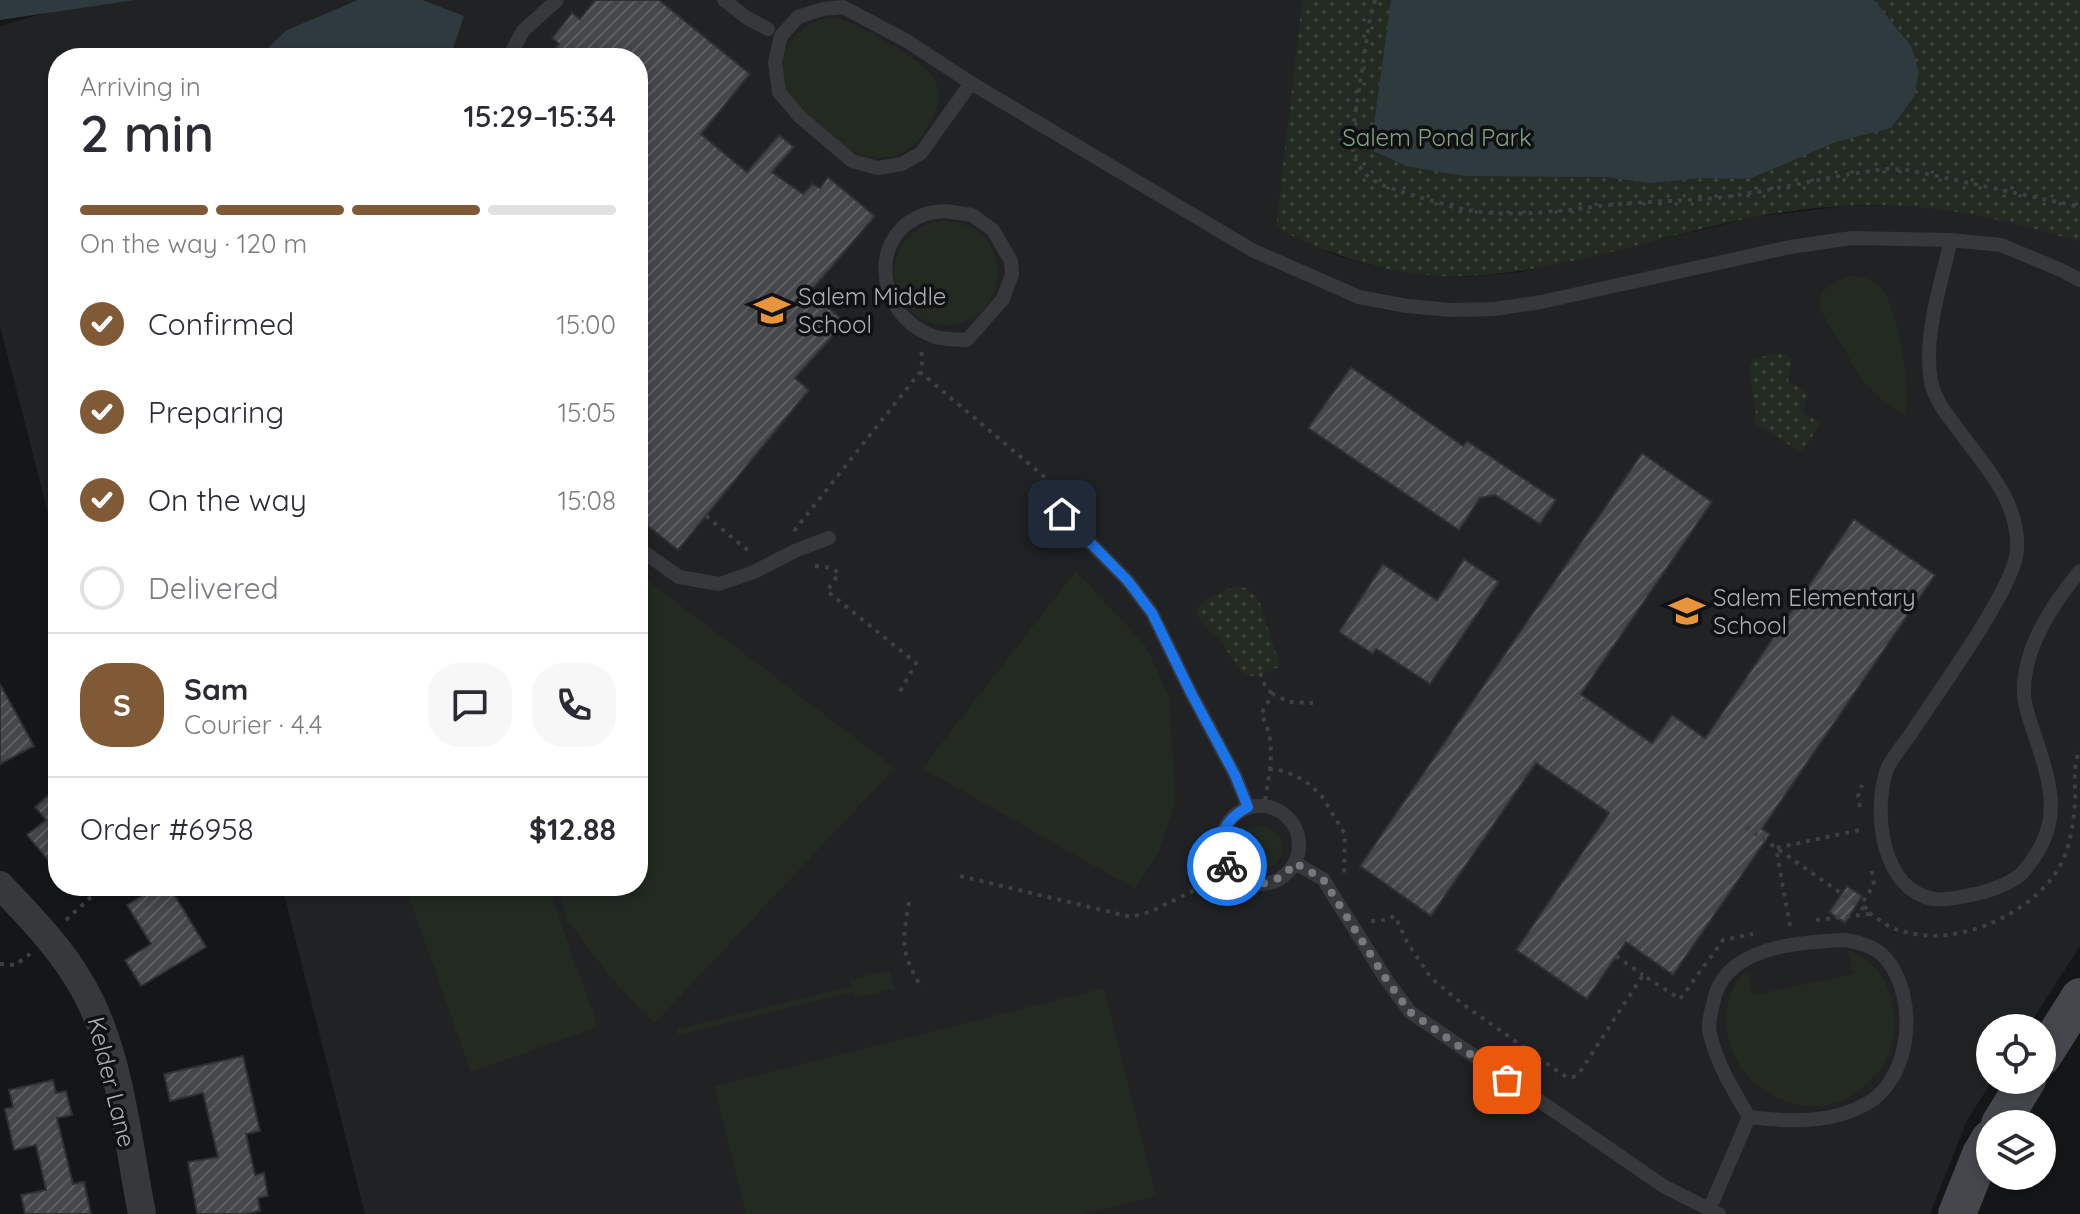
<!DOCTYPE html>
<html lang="en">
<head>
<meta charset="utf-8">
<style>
  :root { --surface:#fff; --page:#f7f7f7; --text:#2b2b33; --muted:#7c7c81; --line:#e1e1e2; --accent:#805a37 }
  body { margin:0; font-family:Quicksand,sans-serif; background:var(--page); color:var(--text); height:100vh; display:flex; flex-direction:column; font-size:30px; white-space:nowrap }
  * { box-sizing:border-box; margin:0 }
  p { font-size:26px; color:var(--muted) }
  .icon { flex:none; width:44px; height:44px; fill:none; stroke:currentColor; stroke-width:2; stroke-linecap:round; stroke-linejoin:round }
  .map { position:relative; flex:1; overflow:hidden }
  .side { position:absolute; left:48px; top:48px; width:600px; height:848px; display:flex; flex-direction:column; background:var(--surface); border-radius:32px; box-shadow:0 4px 12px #0003 }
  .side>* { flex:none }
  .controls { position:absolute; left:1976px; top:1014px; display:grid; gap:16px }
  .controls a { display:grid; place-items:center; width:80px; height:80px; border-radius:50%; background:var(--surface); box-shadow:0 4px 12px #0003; font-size:40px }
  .pin { position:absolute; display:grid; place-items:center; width:68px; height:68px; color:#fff; margin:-34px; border-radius:16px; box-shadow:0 4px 12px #0006 }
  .courier { position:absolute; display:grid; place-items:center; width:80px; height:80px; margin:-40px; border:6px solid #1a73e8; border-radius:50%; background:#fff; color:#222; box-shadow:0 2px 10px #0007 }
  .head em { font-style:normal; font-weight:600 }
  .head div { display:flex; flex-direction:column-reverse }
  .head { display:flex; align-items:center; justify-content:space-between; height:136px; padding:0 32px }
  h1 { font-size:52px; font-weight:600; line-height:60px }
  .bar { display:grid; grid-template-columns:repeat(4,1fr); gap:12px 8px; align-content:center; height:96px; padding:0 32px }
  .bar i { height:10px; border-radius:6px; background:var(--line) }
  .bar .active { background:var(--accent) }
  .bar p { grid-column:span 4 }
  .line { display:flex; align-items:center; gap:20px; padding:0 32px; border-top:2px solid var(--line) }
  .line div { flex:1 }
  .round { display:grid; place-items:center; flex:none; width:84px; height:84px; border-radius:32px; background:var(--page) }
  ol { padding:0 32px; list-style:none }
  li { display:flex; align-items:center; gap:24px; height:88px }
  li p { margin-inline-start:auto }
  li .icon { padding:8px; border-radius:50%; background:var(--accent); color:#fff; stroke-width:4 }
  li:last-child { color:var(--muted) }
  li i { width:44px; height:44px; border:4px solid var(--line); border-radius:50% }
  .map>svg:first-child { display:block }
  .built { fill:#212224 }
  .grass { fill:#222a22 }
  .park { fill:url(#park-dots) }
  .water { fill:#2f3a3f }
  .building { fill:url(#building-hatch); stroke:#2f3033; stroke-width:2 }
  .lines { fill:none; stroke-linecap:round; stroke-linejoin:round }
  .path { stroke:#3d3f43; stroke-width:4; stroke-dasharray:4 6; stroke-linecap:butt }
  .lane { stroke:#36383c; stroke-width:14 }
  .street { stroke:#36383c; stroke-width:28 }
  .secondary { stroke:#45474c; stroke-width:38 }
  .done { stroke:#75797e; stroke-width:8; stroke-dasharray:0 14.4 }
  .route { stroke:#1a73e8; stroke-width:10 }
  .labels { text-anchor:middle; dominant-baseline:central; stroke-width:7; stroke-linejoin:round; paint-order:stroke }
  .park-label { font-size:24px; fill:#83a180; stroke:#101112 }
  .poi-label { font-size:24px; fill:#a8afb6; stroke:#101112; text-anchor:start }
  .street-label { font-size:24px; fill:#a8afb6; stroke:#101112 }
</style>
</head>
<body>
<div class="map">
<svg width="2080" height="1214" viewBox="0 0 2080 1214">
  <defs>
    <pattern id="park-dots" width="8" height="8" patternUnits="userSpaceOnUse" patternTransform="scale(2)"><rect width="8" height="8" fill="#222a22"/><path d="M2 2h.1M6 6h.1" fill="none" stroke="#3f4640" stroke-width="1.8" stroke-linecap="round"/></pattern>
    <pattern id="building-hatch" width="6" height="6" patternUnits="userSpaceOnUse" patternTransform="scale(2)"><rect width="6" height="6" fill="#44464a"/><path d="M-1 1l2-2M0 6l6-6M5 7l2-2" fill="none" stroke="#5c5e62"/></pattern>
  </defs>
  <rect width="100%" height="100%" fill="#151617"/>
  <!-- built -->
  <path class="built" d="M90,0H1302L1277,228L1340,257L1379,267L1420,274L1466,277L1521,272L1755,217L1846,206H1911L1966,212L2017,222L2080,242V946L2027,1028H1990V1080H1993L1967,1120L1930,1214H365L282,886H638V58H58V552L0,326V26Z"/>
  <!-- grass -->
  <path class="grass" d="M833,17C854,22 870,32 888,43C928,66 956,82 926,130C915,148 903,156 882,158C875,158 866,157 859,154C840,147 795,108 786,90C769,54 799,21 833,17Z
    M894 273a52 52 0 1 1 104 0a52 52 0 1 1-104 0Z
    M1847,276C1861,276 1870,277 1881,288C1898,305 1912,392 1905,415L1888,405L1864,383L1819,308C1819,289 1830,284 1847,276Z
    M1076,571L1146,646L1169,698L1176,802L1158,854L1135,889L922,768Z
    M638,573L895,768L654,1024L610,977L568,921L558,886H638Z
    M1238 848a22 22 0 1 1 44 0a22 22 0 1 1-44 0Z
    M405,886H548L598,1027L471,1072Z
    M1849,951C1875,958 1890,984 1894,1010C1897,1036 1891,1058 1874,1077C1841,1115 1792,1115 1754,1083C1723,1056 1714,997 1748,970L1753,995L1853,974Z
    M890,970L894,989L855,998L853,992L678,1035L677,1029L851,986V979Z
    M1104,988L1156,1196L1084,1214H746L714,1086Z"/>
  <!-- park -->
  <path class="park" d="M1302,0H2080V242C1983,212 1902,197 1800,210C1688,223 1581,271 1468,276C1401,279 1335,258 1276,228Z
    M1778,352L1787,355L1792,361L1788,381L1802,389L1807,397L1802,413L1821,422L1802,453L1754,423L1756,414L1749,365L1752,360Z
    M1236,586L1246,588L1259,600L1280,666C1239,688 1242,671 1222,643C1211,627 1203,633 1196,609L1207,598Z"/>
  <!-- water -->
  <path class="water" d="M0,0H135L0,20Z
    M358,0H422L464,16L450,58H257L287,30Z
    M1391,0H1874L1911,46L1919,72L1914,97L1891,128L1836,142L1749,179L1701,178L1650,183L1605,177L1464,176L1406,166L1374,151V124Z"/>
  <!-- building -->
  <path class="building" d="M595,0H659L750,74L701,134L747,172L779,135L794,147L772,172L803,194L812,184L820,188L828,177L875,216L810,292L845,322L795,378L809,390L678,550L638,518V58H546L559,44L552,38L572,13L580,19Z
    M1351,367L1463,446L1467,441L1556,500L1540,524L1495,495L1480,498L1459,530L1308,428Z
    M1642,453L1712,502L1581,694L1652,743L1672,715L1705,738L1854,519L1935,575L1762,829L1770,834L1673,975L1626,942L1587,999L1516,950L1609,813L1536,763L1431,916L1360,866Z
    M1464,559L1499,582L1430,684L1376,649L1373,654L1339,632L1383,564L1437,600Z
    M0,684L34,746L0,764Z
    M58,787V872L27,835L46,820L35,807Z
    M159,886H169L206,947L141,986L125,960L151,944L127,905Z
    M1847,886L1862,896L1845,923L1829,912Z
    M243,1056L260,1131L246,1134L255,1175L264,1173L268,1196L258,1198L260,1211L244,1214H197L188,1162L218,1157L203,1093L170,1101L164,1074Z
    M53,1080L56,1093L66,1091L72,1115L57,1118L73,1184L84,1182L91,1214H25L21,1195L46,1190L36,1145L14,1150L5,1109L13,1107L9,1090Z"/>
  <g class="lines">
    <!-- path -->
    <path class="path" d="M1375,0L1370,18L1351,141C1356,178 1377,184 1409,194C1430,200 1452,208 1474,211C1523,218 1571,209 1620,204C1655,201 1689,201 1724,197C1778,190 1832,175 1886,169L1909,170L2080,207
      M921,352L923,358L920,372L1066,495
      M706,516L751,553
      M794,531L920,372
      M815,566L831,568L839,573L827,591L916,663L898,695
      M1260,673L1266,688L1273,694
      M1269,769L1284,771L1304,780L1321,795L1345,834L1344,874
      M1265,800C1270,769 1277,741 1261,714L1273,694L1289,702L1313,703
      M1860,807L1858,796L1862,785
      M1746,827L1891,928C1899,930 1907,933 1915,934C1970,945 2054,903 2068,846C2072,832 2074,817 2075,803C2076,782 2072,769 2080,749
      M960,876L1131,917L1150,912L1231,872
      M909,902C902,942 900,952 922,988
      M66,920L103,886
      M1816,920L1870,914L1862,903L1874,885L1871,867
      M1371,921H1380L1395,916L1407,942L1431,978L1460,1002L1566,1077H1573L1580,1072L1643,975L1680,999L1723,940L1753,934
      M1790,926L1776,848L1864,829
      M1616,956L1643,975
      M0,964L15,965L30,954"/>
    <!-- lane -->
    <path class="lane" d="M724,0L747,18L768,29
      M508,58L523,31L557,0
      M971,83L921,153L902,164L878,168L852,161L800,117L779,92L775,62L781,36L798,17L823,9L843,7L907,41L971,83L1252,250L1359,297L1407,306L1451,310L1495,309L1541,302L1790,247L1852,238L1951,240L2001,245L2061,270L2080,280
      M945,211L972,215L993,230L1011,261L1012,274L1003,299L967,340C957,339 945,340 936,337C868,315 866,215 945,211Z
      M1951,240C1941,284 1923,336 1931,382C1935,399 1944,411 1954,424C1982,463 2020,500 2017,550C2015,588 1936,695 1912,732C1904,744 1890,759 1886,772C1873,814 1882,890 1934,899C1947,901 1963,896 1976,894C1990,891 2015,882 2024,871C2064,824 2052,788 2035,736C2031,724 2025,708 2024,695C2022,650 2053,603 2080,571
      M1062,514L1128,581L1152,613L1191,693L1235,775L1248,807
      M638,548L679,577L719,584L754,572L797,550L829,538
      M1221 845a39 39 0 1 1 78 0a39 39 0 1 1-78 0Z
      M1295,863L1323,879L1386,979L1410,1012L1665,1187L1719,1214
      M1844,940C1860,942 1877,947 1887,960C1918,998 1912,1077 1868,1103C1831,1124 1789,1122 1749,1117C1733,1090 1717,1064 1710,1034C1707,1025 1711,1013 1713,1004C1722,947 1797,942 1844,940Z
      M1709,1210L1749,1117"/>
    <!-- street -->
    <path class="street" d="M0,885C28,915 57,944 78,979C120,1046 127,1138 142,1214"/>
    <!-- secondary -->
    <path class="secondary" d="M2042,1057L2080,997
      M2000,1124L2027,1080
      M1957,1214L1981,1154L1990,1139"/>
  </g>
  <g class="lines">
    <!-- done -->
    <path class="done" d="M1227,866C1246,893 1277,887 1295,863L1323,879L1386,979L1410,1012L1507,1080"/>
    <!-- route -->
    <path class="route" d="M1062,514L1128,581L1152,613L1191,693L1235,775L1248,807C1225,819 1212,841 1227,866"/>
  </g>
  <!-- icons -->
  <defs>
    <g id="school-bare" transform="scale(2.76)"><path d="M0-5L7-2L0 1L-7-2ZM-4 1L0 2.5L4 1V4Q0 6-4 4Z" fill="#e9943b" stroke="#101112" stroke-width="2.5" paint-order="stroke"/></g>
  </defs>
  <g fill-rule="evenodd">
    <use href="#school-bare" x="772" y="310"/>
    <use href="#school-bare" x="1687" y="611"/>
  </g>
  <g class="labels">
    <!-- park labels -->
    <g class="park-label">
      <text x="1437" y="137">Salem Pond Park</text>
    </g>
    <!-- poi labels -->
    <g class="poi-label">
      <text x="798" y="296">Salem Middle<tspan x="798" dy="28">School</tspan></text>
      <text x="1713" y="597">Salem Elementary<tspan x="1713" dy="28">School</tspan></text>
    </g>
    <!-- street labels -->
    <g class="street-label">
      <text transform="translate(112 1082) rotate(76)">Kelder Lane</text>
    </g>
  </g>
</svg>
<div class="controls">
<a><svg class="icon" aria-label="locate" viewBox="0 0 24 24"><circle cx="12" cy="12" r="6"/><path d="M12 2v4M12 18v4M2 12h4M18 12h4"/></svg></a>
<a><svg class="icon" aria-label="layers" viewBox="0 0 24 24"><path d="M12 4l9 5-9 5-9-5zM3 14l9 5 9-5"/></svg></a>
</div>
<div class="pin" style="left:1507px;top:1080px;background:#ea580c"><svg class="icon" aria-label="bag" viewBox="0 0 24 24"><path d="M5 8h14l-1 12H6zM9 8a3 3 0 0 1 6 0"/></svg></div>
<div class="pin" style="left:1062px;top:514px;background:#1f2937"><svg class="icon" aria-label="home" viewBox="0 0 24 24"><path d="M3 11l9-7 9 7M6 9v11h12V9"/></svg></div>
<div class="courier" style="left:1227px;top:866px"><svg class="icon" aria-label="bike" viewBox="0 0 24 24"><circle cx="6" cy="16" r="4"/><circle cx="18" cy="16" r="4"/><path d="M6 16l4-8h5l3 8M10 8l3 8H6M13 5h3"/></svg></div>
<section class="side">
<div class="head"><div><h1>2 min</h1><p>Arriving in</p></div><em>15:29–15:34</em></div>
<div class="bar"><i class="active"></i><i class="active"></i><i class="active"></i><i></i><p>On the way · 120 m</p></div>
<ol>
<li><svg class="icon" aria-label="check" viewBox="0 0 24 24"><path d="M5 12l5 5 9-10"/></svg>Confirmed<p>15:00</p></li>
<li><svg class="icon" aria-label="check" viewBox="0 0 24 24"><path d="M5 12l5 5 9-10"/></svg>Preparing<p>15:05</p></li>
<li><svg class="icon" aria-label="check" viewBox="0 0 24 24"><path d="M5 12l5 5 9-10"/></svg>On the way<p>15:08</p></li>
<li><i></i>Delivered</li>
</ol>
<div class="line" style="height:144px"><b class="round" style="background:var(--accent);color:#fff">S</b><div><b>Sam</b><p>Courier · 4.4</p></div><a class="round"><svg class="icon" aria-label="chat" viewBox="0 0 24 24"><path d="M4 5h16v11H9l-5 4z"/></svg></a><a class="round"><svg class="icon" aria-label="phone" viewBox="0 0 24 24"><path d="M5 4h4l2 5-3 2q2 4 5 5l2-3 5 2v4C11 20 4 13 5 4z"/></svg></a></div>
<div class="line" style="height:104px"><div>Order #6958</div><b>$12.88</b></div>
</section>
</div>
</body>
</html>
